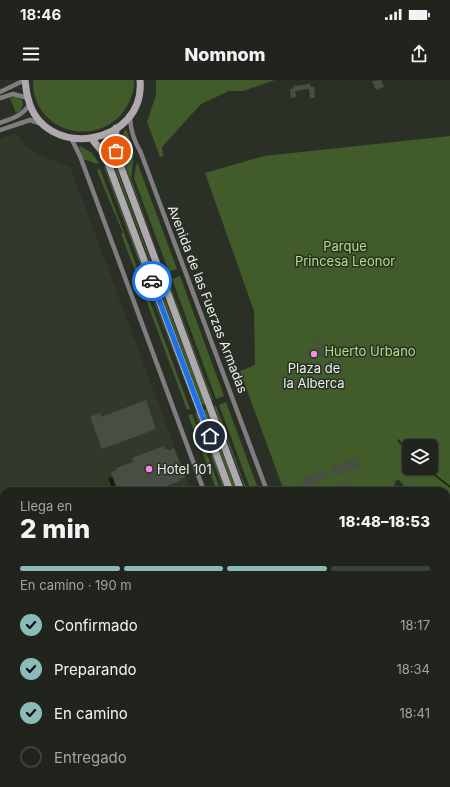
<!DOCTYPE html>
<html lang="es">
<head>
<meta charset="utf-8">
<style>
  :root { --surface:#20241c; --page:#282c25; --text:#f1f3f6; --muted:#a2a4a3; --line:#3d413b; --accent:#8bbbb9 }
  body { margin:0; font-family:Inter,sans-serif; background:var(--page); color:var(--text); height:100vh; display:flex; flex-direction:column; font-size:15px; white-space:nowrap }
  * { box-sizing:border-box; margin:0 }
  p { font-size:13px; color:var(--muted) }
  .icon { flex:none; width:22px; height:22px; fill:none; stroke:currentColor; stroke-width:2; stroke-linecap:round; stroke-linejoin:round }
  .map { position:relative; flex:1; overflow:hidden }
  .side { position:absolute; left:0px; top:407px; width:450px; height:300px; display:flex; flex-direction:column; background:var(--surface); border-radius:12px 12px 0 0; box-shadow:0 1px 3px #0004,0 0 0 1px var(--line) }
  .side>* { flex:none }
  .fabs { position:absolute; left:402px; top:359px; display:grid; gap:8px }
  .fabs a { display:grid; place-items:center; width:36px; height:36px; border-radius:6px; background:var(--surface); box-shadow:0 1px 3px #0004,0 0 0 1px var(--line); font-size:20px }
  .pin { position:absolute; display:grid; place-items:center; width:34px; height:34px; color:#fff; margin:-17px; border:2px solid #fff; border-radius:50%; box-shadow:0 1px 4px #0007 }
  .courier { position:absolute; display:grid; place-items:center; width:40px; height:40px; margin:-20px; border:3px solid #1a73e8; border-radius:50%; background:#fff; color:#222; box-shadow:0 1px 5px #0007 }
  .headline em { font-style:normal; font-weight:800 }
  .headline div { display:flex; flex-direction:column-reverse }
  .headline { display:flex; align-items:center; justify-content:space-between; height:68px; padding:0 20px }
  h1 { font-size:26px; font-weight:800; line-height:30px }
  .bar { display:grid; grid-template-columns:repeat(4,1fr); gap:6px 4px; align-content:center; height:48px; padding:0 20px }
  .bar i { height:5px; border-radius:3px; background:var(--line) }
  .bar .on { background:var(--accent) }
  .bar p { grid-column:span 4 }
  ol { padding:0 20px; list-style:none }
  li { display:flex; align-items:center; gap:12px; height:44px }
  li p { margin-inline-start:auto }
  li .icon { padding:4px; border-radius:50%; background:var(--accent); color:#111; stroke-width:4 }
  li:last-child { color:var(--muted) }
  li i { width:22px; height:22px; border:2px solid var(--line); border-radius:50% }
  .status { display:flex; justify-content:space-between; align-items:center; height:28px; padding:0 20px; background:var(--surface); direction:ltr }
  .status svg { height:11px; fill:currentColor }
  header { display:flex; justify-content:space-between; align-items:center; height:52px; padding:0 20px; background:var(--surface); font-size:18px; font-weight:800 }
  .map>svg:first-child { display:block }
  .built { fill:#313a2a }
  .green { fill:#415b2b; fill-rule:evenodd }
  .water { fill:#112300 }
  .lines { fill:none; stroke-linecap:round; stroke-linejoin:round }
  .stream { stroke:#112300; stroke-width:1.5 }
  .building { fill:#484e43 }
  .street { stroke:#817c80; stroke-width:4.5 }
  .secondary { stroke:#b0a8af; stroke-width:7 }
  .done { stroke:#a8ada5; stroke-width:4; stroke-dasharray:0 7.2 }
  .route { stroke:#1a73e8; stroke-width:5 }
  .poi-dot { fill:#f888eb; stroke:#2a3026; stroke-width:1.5 }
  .labels { text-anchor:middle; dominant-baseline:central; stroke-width:3; stroke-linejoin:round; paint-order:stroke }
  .park-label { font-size:13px; fill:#abe07f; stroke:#2a3026 }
  .street-label { font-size:13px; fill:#ecf0ea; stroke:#2a3026 }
  .poi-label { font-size:13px; fill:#ecf0ea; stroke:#2a3026 }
</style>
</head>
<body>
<div class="status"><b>18:46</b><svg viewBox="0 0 49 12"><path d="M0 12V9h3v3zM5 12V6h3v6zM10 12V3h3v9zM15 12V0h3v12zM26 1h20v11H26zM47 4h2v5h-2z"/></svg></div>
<header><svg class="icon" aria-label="menu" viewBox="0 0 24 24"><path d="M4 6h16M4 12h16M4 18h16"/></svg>Nomnom<svg class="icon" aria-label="share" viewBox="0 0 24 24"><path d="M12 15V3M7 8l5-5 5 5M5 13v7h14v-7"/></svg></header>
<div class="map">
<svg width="450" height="707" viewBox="0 0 450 707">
  <rect width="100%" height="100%" fill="#2a3026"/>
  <!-- built -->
  <path class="built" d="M16,53L25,65L39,75L70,87L191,411H4V583L0,584V59Z"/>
  <!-- green -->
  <path class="green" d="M33,0H134C135,9 131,19 127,26C101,71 31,53 33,0Z
    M156,0H275L243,11H229L201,24L162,67L163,76L160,77L147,42L156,15Z
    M16,17L22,20L23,25L20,31L16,33L10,18Z
    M126,49L131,63L127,65L123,75H121L119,61Z
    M450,56V482L446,483V411H409L398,399L395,402L393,411H284L240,291L255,285L254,231L205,93L264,76ZM409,366H431V388H409Z
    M110,59L112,78L111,79L100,63Z
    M80,66L92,73L99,83L96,84L87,80H84L79,67Z
    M133,69L134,73L131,98L165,194L123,80L127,79L130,70Z
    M137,82L177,189L169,192L134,98Z
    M113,84H115L157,198H156Z
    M104,87H105L148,201H146Z
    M100,89L143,203L140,204L121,154L123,153C114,131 106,113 97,90Z
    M180,196L224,316L216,319L172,199Z
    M167,200H168L213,320L212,321Z
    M157,203H159L205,324L202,325Z
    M149,206L195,327L148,207Z
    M145,208L190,329L187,330L142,209Z
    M226,322L259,411H251L219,325Z
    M214,326H216L247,411H246Z
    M206,329L237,411H234L204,330Z
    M195,333H197L226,411H224Z
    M192,334L221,411H217L188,335Z
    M450,487V532L448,539H446V489Z
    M4,612V642L0,643V613Z
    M4,674V703H300L301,707H0V675Z"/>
  <!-- water -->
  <path class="water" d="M112,397L118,411H113L108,398Z"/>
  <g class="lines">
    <!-- stream -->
    <path class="stream" d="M398,360L409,372
      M426,388L450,407"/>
  </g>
  <!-- building -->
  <path class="building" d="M381,0L384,7L376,10L372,1Z
    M310,4L311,7H314L315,18H310L309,9L295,11L296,17L291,18L290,9H293V6Z
    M322,258L323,262L316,264L315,261Z
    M325,265L328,274L321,277L318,268Z
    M146,320L156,349L102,369L90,337L100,333L101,337Z
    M164,366L165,370L168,369V371L174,368L185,397L179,400L180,401L154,411H118L111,392L117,390L116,388L133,382L132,378Z
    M355,379L358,387L334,396L331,388Z
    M326,390L329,398L304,407L301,399Z
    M347,401L351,411H321Z
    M446,638L448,639L450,643V649L446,654Z
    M446,655L450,663V696H446Z
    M412,703H427L423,707H413Z"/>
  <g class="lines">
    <!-- street -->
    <path class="street" d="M0,12L25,0
      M0,18L13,14L28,18
      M130,36C130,49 134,61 141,73L267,411
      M0,43C13,38 22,36 30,24
      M0,50L30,40L42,44
      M71,58L80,76L204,411
      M446,561L450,562
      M446,587L450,588
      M0,598L4,597
      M0,663L4,661
      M313,703L314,707
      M362,703L363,707
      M369,703L370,707
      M375,703L377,707"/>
    <!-- secondary -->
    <path class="secondary" d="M25,0C26,6 26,12 28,18C43,82 146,66 140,0
      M116,48L115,66L118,79L241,411
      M92,59L104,74L108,83L230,411
      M446,571L450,573
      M446,579L450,581
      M0,609L4,607
      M0,647L4,646
      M338,703L340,707
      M349,703L350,707"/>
  </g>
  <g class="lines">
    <!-- done -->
    <path class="done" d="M116,71V48L92,59L104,74L108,83L152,201"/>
    <!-- route -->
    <path class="route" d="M152,201L210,356"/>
  </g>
  <!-- markers -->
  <g class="poi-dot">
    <circle cx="314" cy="274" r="4"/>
    <circle cx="149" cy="389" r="4"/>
  </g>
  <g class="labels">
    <!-- park labels -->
    <g class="park-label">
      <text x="345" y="166">Parque<tspan x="345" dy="15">Princesa Leonor</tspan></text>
      <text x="370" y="271">Huerto Urbano</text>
    </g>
    <!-- street labels -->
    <g class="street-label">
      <text transform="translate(208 219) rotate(69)">Avenida de las Fuerzas Armadas</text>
    </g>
    <!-- poi labels -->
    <g class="poi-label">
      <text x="314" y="288">Plaza de<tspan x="314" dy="15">la Alberca</tspan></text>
      <text x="157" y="389" text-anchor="start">Hotel 101</text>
    </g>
  </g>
</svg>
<div class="fabs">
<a><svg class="icon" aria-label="layers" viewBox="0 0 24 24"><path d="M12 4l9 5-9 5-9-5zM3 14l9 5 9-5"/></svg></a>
</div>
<div class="pin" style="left:116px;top:71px;background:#ea580c"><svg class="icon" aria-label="bag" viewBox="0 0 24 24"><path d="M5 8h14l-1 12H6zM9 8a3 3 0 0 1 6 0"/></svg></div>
<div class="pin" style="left:210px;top:356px;background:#1f2937"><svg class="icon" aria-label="home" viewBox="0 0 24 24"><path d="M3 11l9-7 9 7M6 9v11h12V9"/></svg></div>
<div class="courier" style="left:152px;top:201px"><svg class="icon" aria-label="car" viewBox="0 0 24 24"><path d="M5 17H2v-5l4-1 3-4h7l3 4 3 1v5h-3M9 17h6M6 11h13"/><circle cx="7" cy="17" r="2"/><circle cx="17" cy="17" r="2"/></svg></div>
<section class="side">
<div class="headline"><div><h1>2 min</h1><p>Llega en</p></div><em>18:48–18:53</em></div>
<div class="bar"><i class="on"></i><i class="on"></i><i class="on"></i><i></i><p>En camino · 190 m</p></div>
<ol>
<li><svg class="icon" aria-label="check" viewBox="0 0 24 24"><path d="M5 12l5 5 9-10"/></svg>Confirmado<p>18:17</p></li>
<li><svg class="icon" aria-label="check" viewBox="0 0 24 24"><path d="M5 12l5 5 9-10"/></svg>Preparando<p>18:34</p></li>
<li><svg class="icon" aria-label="check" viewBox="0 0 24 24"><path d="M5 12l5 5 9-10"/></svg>En camino<p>18:41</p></li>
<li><i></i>Entregado</li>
</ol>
</section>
</div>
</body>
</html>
